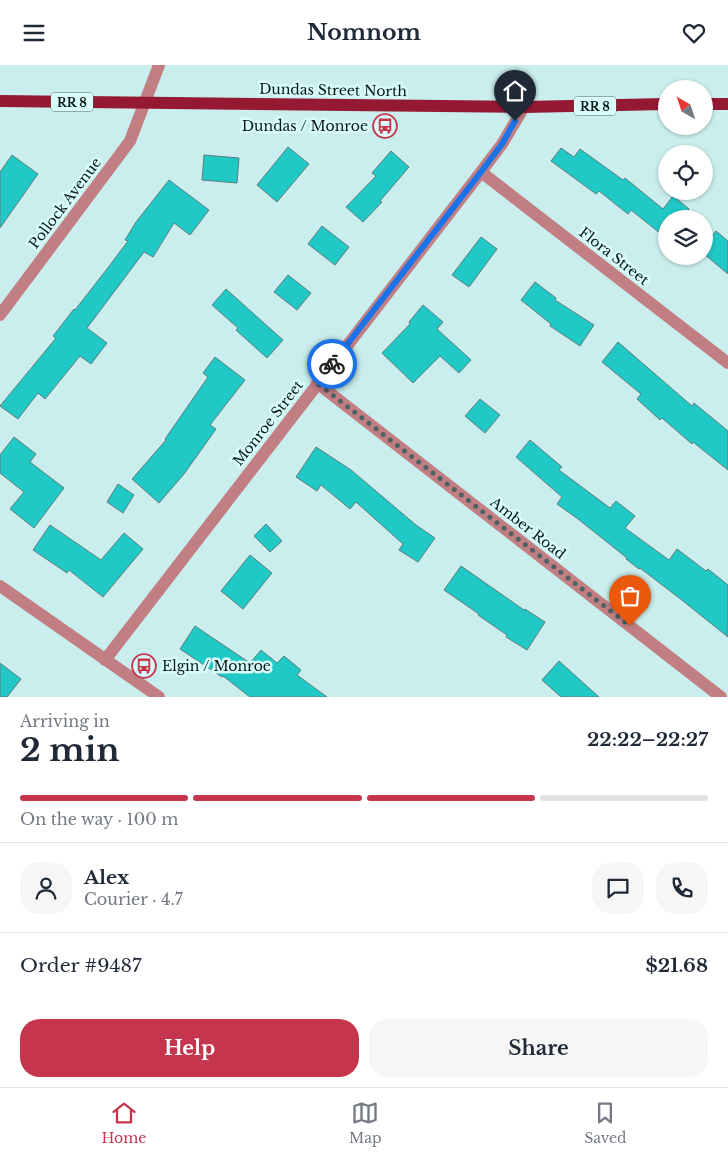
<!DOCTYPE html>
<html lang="en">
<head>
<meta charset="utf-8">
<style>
  :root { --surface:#fff; --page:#f6f6f7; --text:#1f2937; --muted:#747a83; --line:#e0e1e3; --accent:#c6354e }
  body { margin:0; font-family:"Libre Baskerville",serif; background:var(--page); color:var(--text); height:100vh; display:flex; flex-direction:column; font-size:19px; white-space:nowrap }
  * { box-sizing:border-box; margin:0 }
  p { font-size:16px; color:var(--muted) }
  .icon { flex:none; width:28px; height:28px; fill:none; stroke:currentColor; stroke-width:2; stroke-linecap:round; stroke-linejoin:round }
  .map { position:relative; height:632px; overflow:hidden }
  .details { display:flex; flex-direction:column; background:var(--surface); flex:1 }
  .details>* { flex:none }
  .needle { width:32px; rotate:321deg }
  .fabs { position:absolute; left:658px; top:15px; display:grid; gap:10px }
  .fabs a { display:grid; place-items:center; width:55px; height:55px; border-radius:50%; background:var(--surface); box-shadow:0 1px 4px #0004; font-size:25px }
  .pin { position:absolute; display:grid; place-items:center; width:42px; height:42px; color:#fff; margin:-51px -21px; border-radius:50% 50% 50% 0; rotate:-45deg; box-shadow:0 0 5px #0007 }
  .pin .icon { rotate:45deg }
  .courier { position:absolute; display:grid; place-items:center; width:50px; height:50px; margin:-25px; border:4px solid #1a73e8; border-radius:50%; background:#fff; color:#222; box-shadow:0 1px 6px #0007 }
  .summary em { font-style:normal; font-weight:700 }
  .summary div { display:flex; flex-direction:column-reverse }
  .summary { display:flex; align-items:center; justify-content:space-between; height:85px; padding:0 20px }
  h1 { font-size:32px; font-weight:700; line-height:38px }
  .bar { display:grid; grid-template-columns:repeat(4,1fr); gap:8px 5px; align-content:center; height:60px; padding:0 20px }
  .bar i { height:6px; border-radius:4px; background:var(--line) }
  .bar .selected { background:var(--accent) }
  .bar p { grid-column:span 4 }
  .line { display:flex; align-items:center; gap:12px; padding:0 20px; border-top:1px solid var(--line) }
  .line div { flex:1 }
  .round { display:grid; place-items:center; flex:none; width:52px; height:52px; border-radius:20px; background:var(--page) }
  .button { display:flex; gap:10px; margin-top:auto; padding:10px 20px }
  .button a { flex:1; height:58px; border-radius:20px; background:var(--accent); color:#fff; font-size:20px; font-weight:700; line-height:58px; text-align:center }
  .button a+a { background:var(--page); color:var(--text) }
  header { display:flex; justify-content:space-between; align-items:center; height:65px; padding:0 20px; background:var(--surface); font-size:22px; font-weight:700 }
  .tabs { display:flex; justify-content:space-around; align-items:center; height:70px; border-top:1px solid var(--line); background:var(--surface); font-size:14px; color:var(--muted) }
  .tabs a { display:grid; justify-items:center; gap:2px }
  .tabs .selected { color:var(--accent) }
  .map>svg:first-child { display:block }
  .building { fill:#20c8c6; stroke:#5d7e7d }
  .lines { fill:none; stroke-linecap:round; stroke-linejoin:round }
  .minor { stroke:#c27f83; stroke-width:12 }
  .major { stroke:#951933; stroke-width:12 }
  .done { stroke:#4d6261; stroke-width:5; stroke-dasharray:0 9 }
  .route { stroke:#1a73e8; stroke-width:6 }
  .labels { text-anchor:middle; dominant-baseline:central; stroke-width:5; stroke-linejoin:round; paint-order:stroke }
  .shield { fill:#d7fcfa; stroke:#475c5a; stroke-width:1 }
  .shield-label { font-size:12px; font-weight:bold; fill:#091716 }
  .street-label { font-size:14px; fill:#091716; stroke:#d7fcfa }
  .poi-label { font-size:14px; fill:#091716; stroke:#d7fcfa; text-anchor:end }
</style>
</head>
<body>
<header><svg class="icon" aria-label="menu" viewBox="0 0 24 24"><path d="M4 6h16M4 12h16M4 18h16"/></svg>Nomnom<svg class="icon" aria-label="heart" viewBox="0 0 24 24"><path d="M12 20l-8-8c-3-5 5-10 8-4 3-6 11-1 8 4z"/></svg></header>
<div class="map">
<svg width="728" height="632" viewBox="0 0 728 632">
  <rect width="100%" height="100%" fill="#caeeed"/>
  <!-- building -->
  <path class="building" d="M288,82L309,99L277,137L257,120Z
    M561,83L574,92L580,84L623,115L625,113L663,144L673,131L689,144L682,154H666V173L631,145L628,149L599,126L596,129L551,96Z
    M391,86L409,102L380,136L382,137L363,157L346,142L376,111L372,108Z
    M12,90L38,109L0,163V107Z
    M204,90L239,93L237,118L202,115Z
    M169,115L209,145L190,170L174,158L153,192L144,187L87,263L107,278L91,299L80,291L45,334L38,328L18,354L0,341L56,273L53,271L74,244L75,245L107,204L128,176L125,175L136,157Z
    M322,161L349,182L335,200L308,179Z
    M716,166L728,176V209L704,189V181Z
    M481,172L497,184L469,222L452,210Z
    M288,210L311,228L297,245L274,227Z
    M535,217L556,233L555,235L594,260L580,281L550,261L551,259L521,235Z
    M226,224L283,275L267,293L236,265L238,263L212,240Z
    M423,240L443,257L437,264L471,295L459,308L440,291L413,318L382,288L410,259L409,257Z
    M618,277L692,341L694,338L728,366V405L693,377L692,379L662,353L660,355L637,334L641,329L602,297Z
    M215,292L245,315L210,360L216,364L184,409L159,438L132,414L166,375L165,374L208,312L203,308Z
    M480,334L500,350L485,368L465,351Z
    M14,372L36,389L30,397L64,423L34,463L10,444L24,427L0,408V390Z
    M530,375L562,402L559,405L610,443L616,436L635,451L625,463L669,495L677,484L706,506L708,504L728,520V572L683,536L640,503L639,504L626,494L627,493L578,454L557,439L562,432L516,392Z
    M316,382L351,405L416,460L435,473L418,497L399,485L403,479L356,437L350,444L321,420L317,426L296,412Z
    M118,419L134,430L123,448L107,437Z
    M266,459L282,476L270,487L254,471Z
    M50,460L101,495L124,468L143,484L103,532L69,505L67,508L33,485Z
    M250,490L272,508L243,544L221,526Z
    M461,501L524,545L525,544L545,557L527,585L506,572L507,570L478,550L479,549L444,525Z
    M195,561L250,598L261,585L277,598L284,591L301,605L297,610L327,632H250L223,611L222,612L180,584Z
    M559,596L599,632H561L542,615Z
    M0,598L21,614L7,632H0Z"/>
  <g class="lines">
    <!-- minor -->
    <path class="minor" d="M481,107L728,298
      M0,250L130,76L159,0
      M317,318L721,632
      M0,521L159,632
      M105,595L481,107L502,79L524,42"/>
    <!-- major -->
    <path class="major" d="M0,36L524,42L666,39
      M704,39H728"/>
  </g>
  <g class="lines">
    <!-- done -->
    <path class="done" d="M332,299L317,318L630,561"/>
    <!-- route -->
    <path class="route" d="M332,299L481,107L502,79L515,56"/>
  </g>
  <!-- icons -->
  <defs>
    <g id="bus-ring" transform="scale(1.25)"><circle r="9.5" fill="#d7fcfa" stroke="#c6354e" stroke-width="1.5"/><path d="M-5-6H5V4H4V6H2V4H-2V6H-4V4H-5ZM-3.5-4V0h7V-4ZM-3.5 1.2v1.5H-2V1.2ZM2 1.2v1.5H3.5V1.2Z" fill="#c6354e"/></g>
  </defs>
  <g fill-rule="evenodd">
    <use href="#bus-ring" x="385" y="61"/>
    <use href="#bus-ring" x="144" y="601"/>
  </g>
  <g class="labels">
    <!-- shield labels -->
    <g class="shield">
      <rect x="51" y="27.5" width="42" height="19" rx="4"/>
      <rect x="574" y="31.5" width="42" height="19" rx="4"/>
    </g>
    <g class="shield-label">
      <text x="72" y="37">RR 8</text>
      <text x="595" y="41">RR 8</text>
    </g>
    <!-- street labels -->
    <g class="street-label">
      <text transform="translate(333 25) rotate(1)">Dundas Street North</text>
      <text transform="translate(65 138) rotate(-53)">Pollock Avenue</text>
      <text transform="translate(614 191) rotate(38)">Flora Street</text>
      <text transform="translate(268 358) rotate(-52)">Monroe Street</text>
      <text transform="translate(528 463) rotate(38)">Amber Road</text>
    </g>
    <!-- poi labels -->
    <g class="poi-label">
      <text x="368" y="61">Dundas / Monroe</text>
      <text x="162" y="601" text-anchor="start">Elgin / Monroe</text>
    </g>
  </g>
</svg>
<div class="fabs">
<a><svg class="needle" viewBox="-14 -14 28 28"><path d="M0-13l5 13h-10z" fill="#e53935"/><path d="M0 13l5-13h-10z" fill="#747a83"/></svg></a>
<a><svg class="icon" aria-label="locate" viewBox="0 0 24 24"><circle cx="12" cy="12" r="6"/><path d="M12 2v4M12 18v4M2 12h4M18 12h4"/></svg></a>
<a><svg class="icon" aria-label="layers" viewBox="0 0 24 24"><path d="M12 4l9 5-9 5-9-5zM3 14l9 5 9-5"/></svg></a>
</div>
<div class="pin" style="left:630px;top:561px;background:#ea580c"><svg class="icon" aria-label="bag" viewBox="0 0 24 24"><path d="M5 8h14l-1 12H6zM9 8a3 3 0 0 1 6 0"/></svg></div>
<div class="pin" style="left:515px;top:56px;background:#1f2937"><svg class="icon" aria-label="home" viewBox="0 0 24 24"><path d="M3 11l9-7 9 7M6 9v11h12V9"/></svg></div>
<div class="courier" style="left:332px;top:299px"><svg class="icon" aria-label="bike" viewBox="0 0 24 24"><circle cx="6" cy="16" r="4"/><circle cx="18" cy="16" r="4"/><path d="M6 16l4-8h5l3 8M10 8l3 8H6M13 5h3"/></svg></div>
</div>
<section class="details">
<div class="summary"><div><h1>2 min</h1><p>Arriving in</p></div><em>22:22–22:27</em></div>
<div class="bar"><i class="selected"></i><i class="selected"></i><i class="selected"></i><i></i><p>On the way · 100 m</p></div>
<div class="line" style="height:90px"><a class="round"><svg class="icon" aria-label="person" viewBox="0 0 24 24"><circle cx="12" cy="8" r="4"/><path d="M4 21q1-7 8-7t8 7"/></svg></a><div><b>Alex</b><p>Courier · 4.7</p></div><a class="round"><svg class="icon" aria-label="chat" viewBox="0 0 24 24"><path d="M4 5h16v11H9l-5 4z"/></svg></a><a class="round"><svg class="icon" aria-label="phone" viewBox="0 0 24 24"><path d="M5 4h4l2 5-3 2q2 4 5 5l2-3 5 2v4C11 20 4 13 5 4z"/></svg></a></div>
<div class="line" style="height:65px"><div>Order #9487</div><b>$21.68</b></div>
<div class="button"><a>Help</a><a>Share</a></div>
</section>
<nav class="tabs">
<a class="selected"><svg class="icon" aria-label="home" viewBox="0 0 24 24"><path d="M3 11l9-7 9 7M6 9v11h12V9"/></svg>Home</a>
<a><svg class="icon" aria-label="map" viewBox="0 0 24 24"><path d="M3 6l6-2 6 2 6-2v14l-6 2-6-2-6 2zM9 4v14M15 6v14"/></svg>Map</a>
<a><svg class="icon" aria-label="saved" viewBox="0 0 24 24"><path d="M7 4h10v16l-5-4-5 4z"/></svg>Saved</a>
</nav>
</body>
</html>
